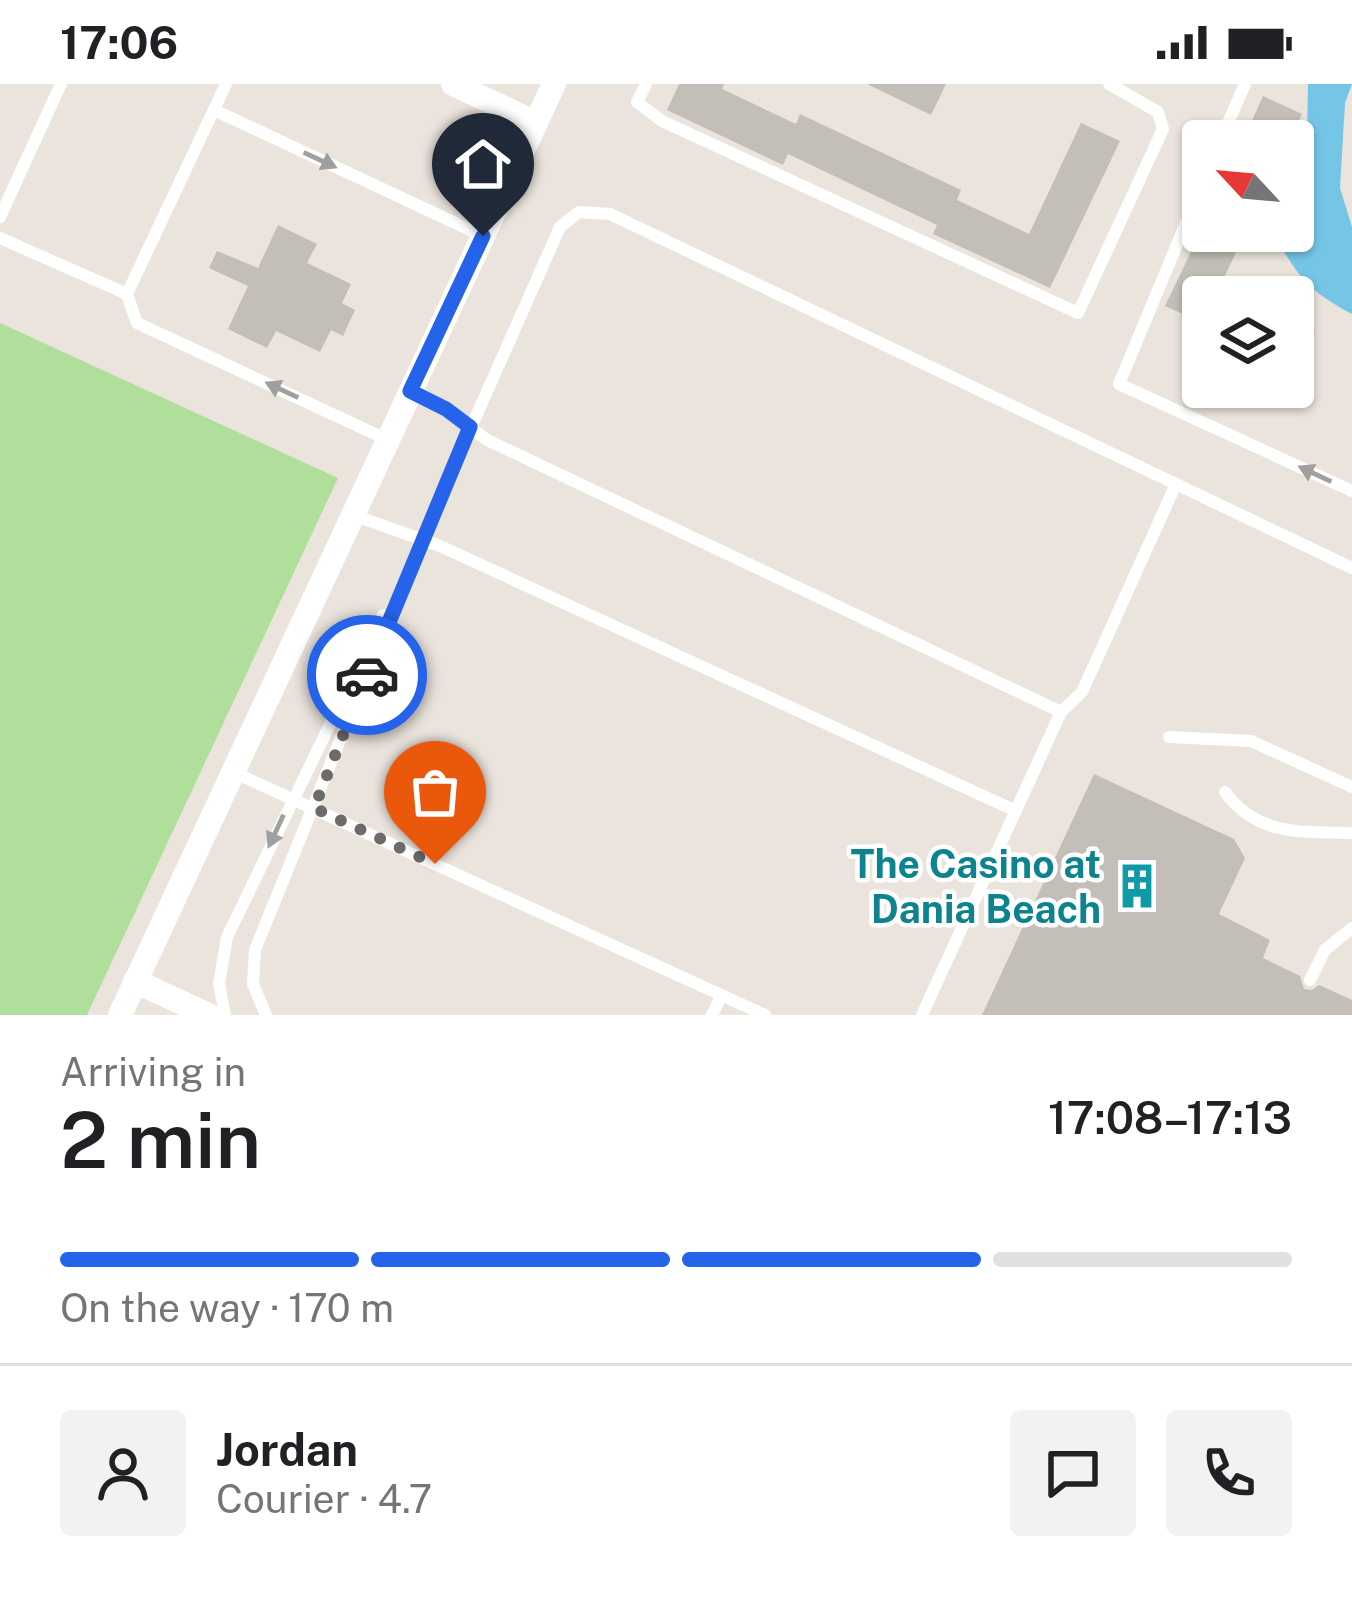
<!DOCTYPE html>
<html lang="en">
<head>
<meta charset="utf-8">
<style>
  :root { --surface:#fff; --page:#f2f2f2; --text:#202124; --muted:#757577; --line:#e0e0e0; --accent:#2563eb }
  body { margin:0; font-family:"Public Sans",sans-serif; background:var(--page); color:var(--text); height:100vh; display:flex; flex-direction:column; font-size:45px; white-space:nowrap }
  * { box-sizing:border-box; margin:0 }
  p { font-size:39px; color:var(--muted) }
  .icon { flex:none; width:66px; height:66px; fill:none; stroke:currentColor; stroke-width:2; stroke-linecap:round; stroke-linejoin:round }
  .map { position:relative; height:931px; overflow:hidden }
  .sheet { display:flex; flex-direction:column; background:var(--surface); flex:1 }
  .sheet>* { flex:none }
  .needle { width:78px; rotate:296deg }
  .fabs { position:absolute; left:1182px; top:36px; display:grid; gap:24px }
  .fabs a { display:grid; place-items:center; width:132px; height:132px; border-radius:12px; background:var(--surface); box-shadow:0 3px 9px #0004; font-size:60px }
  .pin { position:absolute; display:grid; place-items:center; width:102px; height:102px; color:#fff; margin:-123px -51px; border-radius:50% 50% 50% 0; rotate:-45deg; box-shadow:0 0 12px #0007 }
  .pin .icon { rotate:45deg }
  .courier { position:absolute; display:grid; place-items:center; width:120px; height:120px; margin:-60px; border:9px solid #2563eb; border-radius:50%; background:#fff; color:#222; box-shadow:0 3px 15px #0007 }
  .overview em { font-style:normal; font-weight:600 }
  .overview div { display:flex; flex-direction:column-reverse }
  .overview { display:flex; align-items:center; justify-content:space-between; height:204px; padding:0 60px }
  h1 { font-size:78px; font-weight:600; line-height:90px }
  .bar { display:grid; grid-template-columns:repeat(4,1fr); gap:18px 12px; align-content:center; height:144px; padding:0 60px }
  .bar i { height:15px; border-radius:9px; background:var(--line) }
  .bar .current { background:var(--accent) }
  .bar p { grid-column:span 4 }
  .line { display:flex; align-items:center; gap:30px; padding:0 60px; border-top:3px solid var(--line) }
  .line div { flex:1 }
  .round { display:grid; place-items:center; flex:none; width:126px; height:126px; border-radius:12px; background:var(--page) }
  .status { display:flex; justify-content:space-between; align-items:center; height:84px; padding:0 60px; background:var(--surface); direction:ltr }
  .status svg { height:33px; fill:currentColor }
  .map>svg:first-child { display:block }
  .green { fill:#b0de9b }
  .water { fill:#75c6e6 }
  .building { fill:#c3beb7 }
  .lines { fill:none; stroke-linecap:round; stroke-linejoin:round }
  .service { stroke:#fff; stroke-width:12 }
  .minor { stroke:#fff; stroke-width:24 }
  .oneway { fill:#9f9f9f }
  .done { stroke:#6d6a68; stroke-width:12; stroke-dasharray:0 21.6 }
  .route { stroke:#2563eb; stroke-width:15 }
  .labels { text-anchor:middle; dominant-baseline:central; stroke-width:9; stroke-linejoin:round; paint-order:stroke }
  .culture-label { font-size:39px; font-weight:bold; fill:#0d838f; stroke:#fff; text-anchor:end }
</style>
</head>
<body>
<div class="status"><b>17:06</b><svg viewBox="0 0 49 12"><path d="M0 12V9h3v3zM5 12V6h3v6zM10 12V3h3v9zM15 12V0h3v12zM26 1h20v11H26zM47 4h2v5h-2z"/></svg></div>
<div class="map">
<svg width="1352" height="931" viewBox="0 0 1352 931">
  <rect width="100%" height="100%" fill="#eae4dc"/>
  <!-- green -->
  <path class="green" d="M0,239L338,394L87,931H0Z"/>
  <!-- water -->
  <path class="water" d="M1308,0H1352L1345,19L1340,104L1352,143V230C1307,206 1298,192 1273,149L1293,147V82L1307,50Z"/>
  <!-- building -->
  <path class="building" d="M679,0H724L722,5L796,40L800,30L961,106L957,116L1029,150L1081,39L1120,57L1050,204L933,150L937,141L788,70L783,81L667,26Z
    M867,0H946L931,31Z
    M1263,12L1302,30L1289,57H1243Z
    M278,141L317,160L307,179L351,200L342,219L355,226L343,252L331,246L320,268L276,247L267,264L228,245L248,202L209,184L217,167L258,184Z
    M1201,147H1246L1215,213H1203V239L1165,222Z
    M1293,236L1315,247L1293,292Z
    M1094,690L1234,755L1245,774L1219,830L1270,856L1263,874L1300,892L1304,905L1312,906L1319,901L1352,916V931H982Z"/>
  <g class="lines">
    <!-- service -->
    <path class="service" d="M646,0L637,18L662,37L1078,229L1163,45L1158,28L1109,0
      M214,26L483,152
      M1220,57L1245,0
      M1203,98L1119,300L1352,407
      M0,133L61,0
      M0,154L127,210L226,0
      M127,210L137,239L388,356
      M411,307L446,325L487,356L1061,628
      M353,431L440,462L1016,727
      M1169,653L1251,657L1352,703
      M233,688L765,931
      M1225,708C1257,752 1303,748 1352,749
      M1310,896L1325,866L1352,844
      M225,931L219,900L227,853L383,531
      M266,931L253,900L255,866L422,454L560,143L579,128L610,130L1352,484
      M712,931L722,911
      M922,931L1061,628L1082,608L1176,400"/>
    <!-- minor -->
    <path class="minor" d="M453,0L536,39
      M135,897L208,931
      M120,931L554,0"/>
  </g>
  <!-- one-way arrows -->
  <defs><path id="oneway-solid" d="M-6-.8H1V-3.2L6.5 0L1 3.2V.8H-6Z" transform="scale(3)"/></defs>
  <g class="oneway">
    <use href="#oneway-solid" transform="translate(320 76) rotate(25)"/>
    <use href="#oneway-solid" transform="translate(282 306) rotate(-155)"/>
    <use href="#oneway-solid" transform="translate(1315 390) rotate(-155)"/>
    <use href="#oneway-solid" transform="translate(276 747) rotate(115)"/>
  </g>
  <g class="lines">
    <!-- done -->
    <path class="done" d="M367,591L314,724L435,780"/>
    <!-- route -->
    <path class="route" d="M367,591L470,343L446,325L410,307L483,152"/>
  </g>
  <!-- icons -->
  <defs>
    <g id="building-bare" transform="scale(3.6)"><path d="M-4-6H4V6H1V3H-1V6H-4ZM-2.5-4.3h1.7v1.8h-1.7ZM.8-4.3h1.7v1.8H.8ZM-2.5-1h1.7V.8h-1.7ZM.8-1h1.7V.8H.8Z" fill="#0f9aa8" stroke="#fff" stroke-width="2.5" paint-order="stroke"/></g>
  </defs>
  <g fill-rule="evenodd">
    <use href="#building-bare" x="1137" y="802"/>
  </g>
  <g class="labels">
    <!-- culture labels -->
    <g class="culture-label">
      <text x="1101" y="780">The Casino at<tspan x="1101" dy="45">Dania Beach</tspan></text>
    </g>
  </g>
</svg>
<div class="fabs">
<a><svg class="needle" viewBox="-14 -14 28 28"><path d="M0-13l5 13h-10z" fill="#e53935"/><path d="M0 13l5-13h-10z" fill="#757577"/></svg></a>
<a><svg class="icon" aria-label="layers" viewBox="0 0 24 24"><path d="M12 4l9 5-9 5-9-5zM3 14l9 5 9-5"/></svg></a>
</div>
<div class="pin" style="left:435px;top:780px;background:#ea580c"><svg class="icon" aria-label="bag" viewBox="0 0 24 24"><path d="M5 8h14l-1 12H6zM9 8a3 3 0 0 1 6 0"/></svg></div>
<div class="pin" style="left:483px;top:152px;background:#1f2937"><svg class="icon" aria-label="home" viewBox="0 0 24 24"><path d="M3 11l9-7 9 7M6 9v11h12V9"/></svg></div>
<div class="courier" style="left:367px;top:591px"><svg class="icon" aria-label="car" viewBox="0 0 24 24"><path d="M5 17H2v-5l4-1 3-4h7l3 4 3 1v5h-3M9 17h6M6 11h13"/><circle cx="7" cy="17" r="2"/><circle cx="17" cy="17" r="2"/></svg></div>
</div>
<section class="sheet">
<div class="overview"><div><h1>2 min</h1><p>Arriving in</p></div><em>17:08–17:13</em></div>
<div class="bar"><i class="current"></i><i class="current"></i><i class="current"></i><i></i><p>On the way · 170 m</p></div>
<div class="line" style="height:216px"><a class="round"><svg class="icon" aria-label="person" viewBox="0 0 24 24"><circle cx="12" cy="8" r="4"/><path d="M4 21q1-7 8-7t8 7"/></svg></a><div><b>Jordan</b><p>Courier · 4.7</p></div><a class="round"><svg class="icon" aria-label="chat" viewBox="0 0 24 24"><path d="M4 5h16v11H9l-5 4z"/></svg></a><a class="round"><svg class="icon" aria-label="phone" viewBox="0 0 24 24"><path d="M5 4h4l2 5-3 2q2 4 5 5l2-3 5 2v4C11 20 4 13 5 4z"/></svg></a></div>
</section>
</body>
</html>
